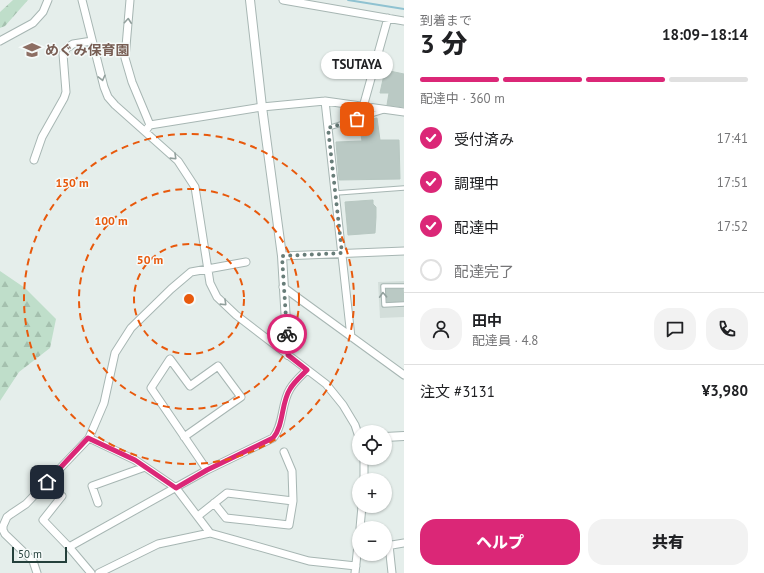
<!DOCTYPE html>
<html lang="ja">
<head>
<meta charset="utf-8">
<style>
  :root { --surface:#fff; --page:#f2f2f2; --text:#202124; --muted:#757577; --line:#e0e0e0; --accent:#db2777 }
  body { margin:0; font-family:"PT Sans","Noto Sans JP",sans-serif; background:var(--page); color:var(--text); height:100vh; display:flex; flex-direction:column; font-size:15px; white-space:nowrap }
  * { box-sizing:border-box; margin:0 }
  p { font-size:13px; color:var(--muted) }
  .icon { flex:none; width:22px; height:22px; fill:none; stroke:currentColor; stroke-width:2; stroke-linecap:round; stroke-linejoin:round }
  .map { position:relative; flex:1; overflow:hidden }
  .details { display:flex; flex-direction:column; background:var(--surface); width:360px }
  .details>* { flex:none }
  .fabs { position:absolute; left:352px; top:425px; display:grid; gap:8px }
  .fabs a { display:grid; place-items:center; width:40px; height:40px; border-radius:50%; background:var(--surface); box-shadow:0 1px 3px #0004; font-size:20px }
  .scale { position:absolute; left:12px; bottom:10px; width:55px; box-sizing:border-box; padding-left:4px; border:2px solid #24403b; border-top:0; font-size:11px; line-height:14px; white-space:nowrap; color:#24403b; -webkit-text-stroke:3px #f6faf9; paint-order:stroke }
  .pin { position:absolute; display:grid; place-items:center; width:34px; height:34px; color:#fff; margin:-17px; border-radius:8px; box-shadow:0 2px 6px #0006 }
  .courier { position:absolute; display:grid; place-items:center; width:40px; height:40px; margin:-20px; border:3px solid #db2777; border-radius:50%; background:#fff; color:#222; box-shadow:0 1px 5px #0007 }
  .bubble { position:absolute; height:28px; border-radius:14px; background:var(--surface); box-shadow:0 1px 3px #0004; font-size:13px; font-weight:800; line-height:28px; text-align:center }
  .overview em { font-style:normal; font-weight:800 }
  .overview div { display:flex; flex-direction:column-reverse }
  .overview { display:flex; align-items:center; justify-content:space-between; height:68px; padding:0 16px }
  h1 { font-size:26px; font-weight:800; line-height:30px }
  .bar { display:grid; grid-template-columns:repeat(4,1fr); gap:6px 4px; align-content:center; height:48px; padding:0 16px }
  .bar i { height:5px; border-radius:3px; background:var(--line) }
  .bar .active { background:var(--accent) }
  .bar p { grid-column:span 4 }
  .line { display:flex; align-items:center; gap:10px; padding:0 16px; border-top:1px solid var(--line) }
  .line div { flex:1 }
  .round { display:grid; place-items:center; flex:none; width:42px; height:42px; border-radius:16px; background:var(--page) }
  ol { padding:0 16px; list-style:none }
  li { display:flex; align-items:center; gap:12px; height:44px }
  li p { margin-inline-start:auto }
  li .icon { padding:4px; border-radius:50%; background:var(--accent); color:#fff; stroke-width:4 }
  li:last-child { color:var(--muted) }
  li i { width:22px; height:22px; border:2px solid var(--line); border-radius:50% }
  .action { display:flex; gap:8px; margin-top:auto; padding:8px 16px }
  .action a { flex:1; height:46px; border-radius:16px; background:var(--accent); color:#fff; font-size:16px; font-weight:800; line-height:46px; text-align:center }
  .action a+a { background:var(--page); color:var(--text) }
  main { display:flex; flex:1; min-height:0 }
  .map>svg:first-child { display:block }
  .built { fill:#d3deda }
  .forest { fill:url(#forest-firs) }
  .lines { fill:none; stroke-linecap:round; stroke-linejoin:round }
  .stream { stroke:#8fc2d1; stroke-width:2 }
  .building { fill:#bac9c4; stroke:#b8c8c2 }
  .service-casing { stroke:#a7b6b3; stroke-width:5.5 }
  .minor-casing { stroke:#a7b6b3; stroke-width:9 }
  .tertiary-casing { stroke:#a7b6b3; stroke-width:10 }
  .service { stroke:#fff; stroke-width:3.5 }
  .minor { stroke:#fff; stroke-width:7 }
  .tertiary { stroke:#fff; stroke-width:8 }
  .oneway { stroke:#92a09d }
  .done { stroke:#687d79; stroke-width:4; stroke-dasharray:0 7.2 }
  .route { stroke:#db2777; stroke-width:5 }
  .ring { fill:none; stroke:#e8590c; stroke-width:2; stroke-dasharray:7 5 }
  .labels { text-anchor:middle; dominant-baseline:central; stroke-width:3; stroke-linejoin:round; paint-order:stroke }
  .education-label { font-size:14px; font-weight:bold; fill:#785e54; stroke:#f6faf9; text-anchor:start }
  .centre { fill:#e8590c; stroke:#f6faf9; stroke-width:2 }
  .ring-label { font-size:12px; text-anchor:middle; font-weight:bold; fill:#e8590c; stroke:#f6faf9; stroke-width:3; stroke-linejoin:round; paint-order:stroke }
</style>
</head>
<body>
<main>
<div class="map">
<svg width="404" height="573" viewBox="0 0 404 573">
  <defs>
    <pattern id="forest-firs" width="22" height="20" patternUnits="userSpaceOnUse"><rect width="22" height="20" fill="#bfdeca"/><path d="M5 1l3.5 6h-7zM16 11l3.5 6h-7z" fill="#a4c0ae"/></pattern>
  </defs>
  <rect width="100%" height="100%" fill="#e5eeeb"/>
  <!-- built -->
  <path class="built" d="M404,281V317L380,318L378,282Z"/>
  <!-- forest -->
  <path class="forest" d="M13,0H28L5,26L0,28V12Z
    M0,271L25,288L56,319L50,348L19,372L0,401Z"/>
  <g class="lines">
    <!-- stream -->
    <path class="stream" d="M348,0L404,9"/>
  </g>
  <!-- building -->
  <path class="building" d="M385,70L404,74V107L387,105L389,93H380Z
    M377,118L380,140H399L400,179L339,180L336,142L362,141L359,122Z
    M373,200V204L376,207V217L375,233L348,235L345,202Z
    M386,289H403L404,301L387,302Z"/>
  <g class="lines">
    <!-- service casing -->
    <g class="service-casing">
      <path id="service" d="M328,128L383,111
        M336,193L404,188
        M404,286H383L384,305L404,304"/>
    </g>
    <!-- minor casing -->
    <g class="minor-casing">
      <path id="minor" d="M82,0L104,87L108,97L115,105L178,161L195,187L210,283L217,297L236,315L326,384L343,405L355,425L359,437
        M130,0L125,58L132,82L150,125
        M283,0L404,21
        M0,41L33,23L43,12L48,0
        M325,101L351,337
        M363,107L388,18
        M146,130L150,125L262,107L325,101L404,112
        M34,160L42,137L64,98L66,92L63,54L67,48L73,44L92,41
        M282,256L404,251
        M283,287L404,375
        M184,437L241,397L218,366L190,386L170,359L151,388L207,470
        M89,438L135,460L176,488L210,533L309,561L356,566
        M364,458V480
        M62,496L43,520L69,547L207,470L273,438C284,425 281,403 290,389C294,382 301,376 307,370
        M98,503L92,486L145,467
        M214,503L226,518L289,525L293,501L292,471L284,452
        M198,516L227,493L293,501
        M360,528L362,506
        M385,544L392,545L404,543
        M389,545L392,573
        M69,547L91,573
        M37,573L33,561L5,534L3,530V526L7,517L11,514L26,504L89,438L104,403L115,353L131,328L171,289L191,272L246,262
        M99,573L158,544L210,533
        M355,573L359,535"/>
    </g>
    <!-- tertiary casing -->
    <g class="tertiary-casing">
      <path id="tertiary" d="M250,0L262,107L282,256L288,355
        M385,437L404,436"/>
    </g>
    <!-- service -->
    <use href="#service" class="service"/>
    <!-- minor -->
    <use href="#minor" class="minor"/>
    <!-- tertiary -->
    <use href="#tertiary" class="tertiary"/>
  </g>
  <!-- one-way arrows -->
  <defs><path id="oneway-chevron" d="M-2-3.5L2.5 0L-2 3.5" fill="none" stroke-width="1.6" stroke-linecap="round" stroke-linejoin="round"/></defs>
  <g class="oneway">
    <use href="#oneway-chevron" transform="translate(128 21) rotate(-85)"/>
    <use href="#oneway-chevron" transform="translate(102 78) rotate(76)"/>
    <use href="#oneway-chevron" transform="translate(174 157) rotate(44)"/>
    <use href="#oneway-chevron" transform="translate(383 295) rotate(-93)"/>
    <use href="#oneway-chevron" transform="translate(224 303) rotate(44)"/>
  </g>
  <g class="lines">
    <!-- done -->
    <path class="done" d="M287,334L282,256L342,253L328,128L357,119"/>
    <!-- route -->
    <path class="route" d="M47,482L88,438L135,460L176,488L207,470L273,438C284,425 281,403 290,389C294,382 301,376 307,370L288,355L287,334"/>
  </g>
  <!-- distance rings -->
  <g class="ring">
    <circle cx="189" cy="299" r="55"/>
    <circle cx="189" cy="299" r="110"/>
    <circle cx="189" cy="299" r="165"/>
  </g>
  <!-- icons -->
  <defs>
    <g id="school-bare" transform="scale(1.38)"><path d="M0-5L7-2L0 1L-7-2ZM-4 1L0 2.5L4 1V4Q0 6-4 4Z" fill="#8d6e63" stroke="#f6faf9" stroke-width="2.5" paint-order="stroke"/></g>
  </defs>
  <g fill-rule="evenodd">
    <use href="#school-bare" x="32" y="50"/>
  </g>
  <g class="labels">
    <!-- education labels -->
    <g class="education-label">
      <text x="45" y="50">めぐみ保育園</text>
    </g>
  </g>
  <circle cx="189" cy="299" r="6" class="centre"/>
  <g class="ring-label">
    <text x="72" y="187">150 m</text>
    <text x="111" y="225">100 m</text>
    <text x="150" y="264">50 m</text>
  </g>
</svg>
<div class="fabs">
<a><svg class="icon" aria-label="locate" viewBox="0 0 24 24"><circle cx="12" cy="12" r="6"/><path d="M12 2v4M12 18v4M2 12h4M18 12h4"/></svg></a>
<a>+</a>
<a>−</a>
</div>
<div class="scale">50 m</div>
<div class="pin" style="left:357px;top:119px;background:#ea580c"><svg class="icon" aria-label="bag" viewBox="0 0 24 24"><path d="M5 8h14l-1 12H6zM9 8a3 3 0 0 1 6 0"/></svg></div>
<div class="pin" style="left:47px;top:482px;background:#1f2937"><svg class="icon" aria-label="home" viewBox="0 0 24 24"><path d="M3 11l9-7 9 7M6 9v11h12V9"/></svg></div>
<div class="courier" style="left:287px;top:334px"><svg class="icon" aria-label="bike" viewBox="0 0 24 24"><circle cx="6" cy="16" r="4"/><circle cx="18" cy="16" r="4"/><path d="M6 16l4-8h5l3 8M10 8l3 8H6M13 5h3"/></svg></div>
<div class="bubble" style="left:321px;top:51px;width:72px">TSUTAYA</div>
</div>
<section class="details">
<div class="overview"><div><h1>3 分</h1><p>到着まで</p></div><em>18:09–18:14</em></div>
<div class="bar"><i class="active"></i><i class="active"></i><i class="active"></i><i></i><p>配達中 · 360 m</p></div>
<ol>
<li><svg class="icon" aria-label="check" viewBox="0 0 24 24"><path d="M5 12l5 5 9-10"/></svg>受付済み<p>17:41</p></li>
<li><svg class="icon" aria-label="check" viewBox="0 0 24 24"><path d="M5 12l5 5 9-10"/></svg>調理中<p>17:51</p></li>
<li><svg class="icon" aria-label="check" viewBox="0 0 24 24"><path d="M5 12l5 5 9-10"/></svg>配達中<p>17:52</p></li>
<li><i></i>配達完了</li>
</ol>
<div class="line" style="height:72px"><a class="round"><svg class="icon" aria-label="person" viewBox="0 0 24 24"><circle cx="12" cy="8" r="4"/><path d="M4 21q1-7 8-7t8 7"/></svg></a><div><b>田中</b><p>配達員 · 4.8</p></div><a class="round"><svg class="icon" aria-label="chat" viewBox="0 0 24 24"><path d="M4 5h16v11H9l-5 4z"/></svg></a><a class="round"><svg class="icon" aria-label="phone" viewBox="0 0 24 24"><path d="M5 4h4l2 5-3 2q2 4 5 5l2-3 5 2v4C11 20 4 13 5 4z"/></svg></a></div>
<div class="line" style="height:52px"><div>注文 #3131</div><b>¥3,980</b></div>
<div class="action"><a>ヘルプ</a><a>共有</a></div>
</section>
</main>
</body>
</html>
